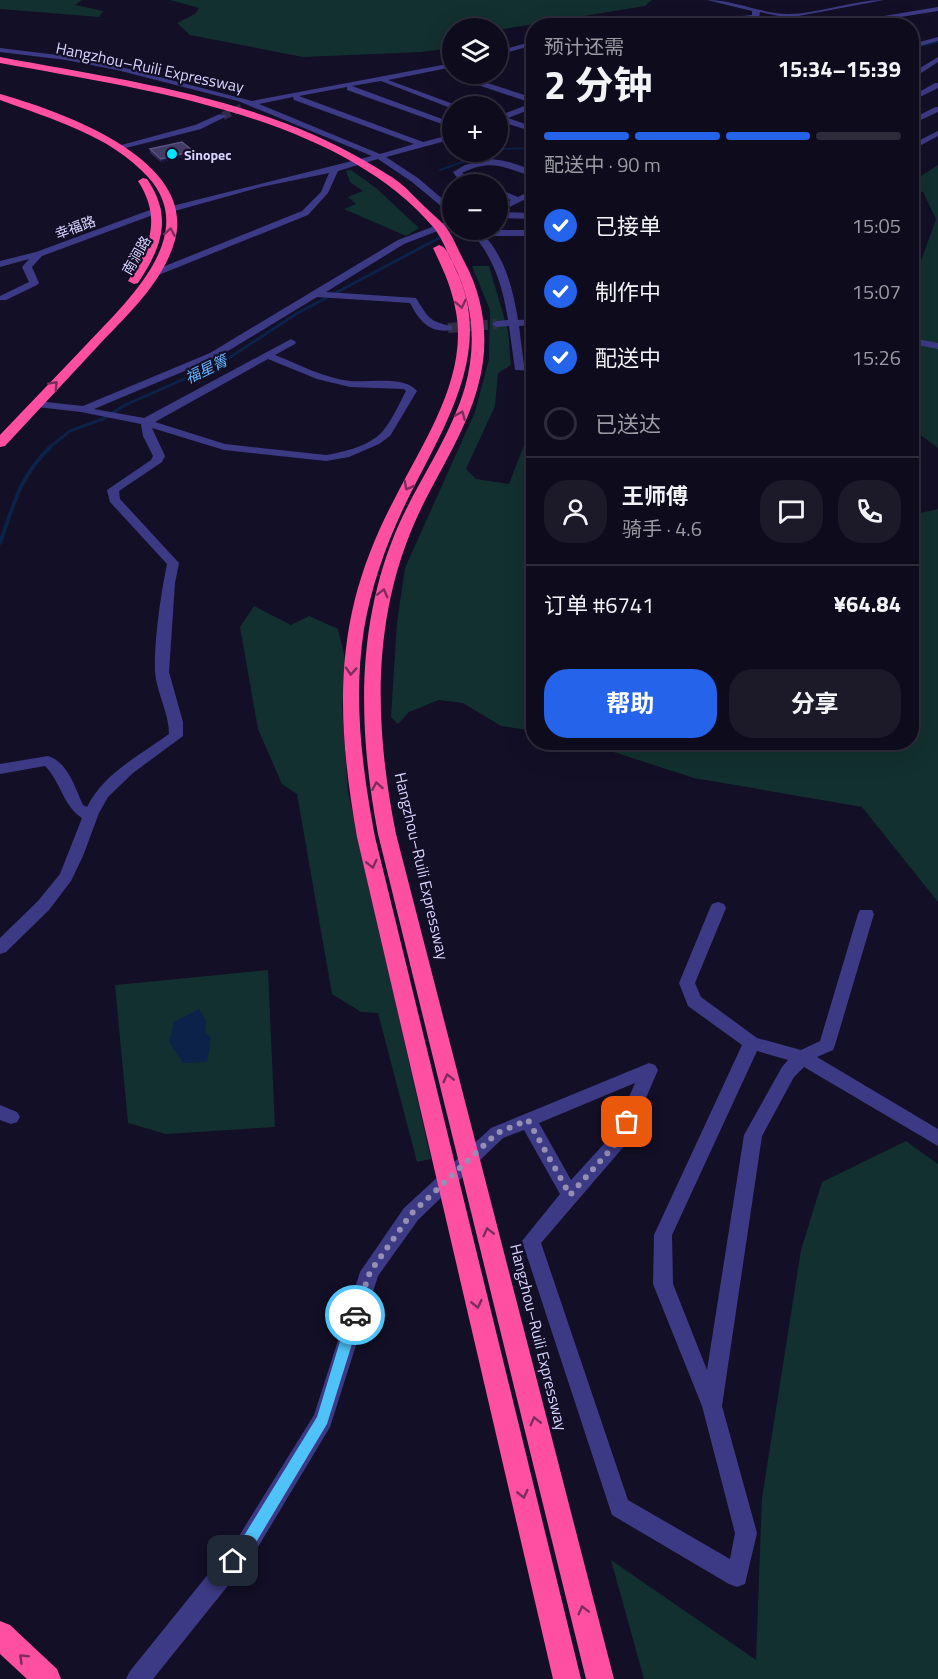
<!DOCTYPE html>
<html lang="zh">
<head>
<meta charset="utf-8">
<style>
  :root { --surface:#0e0b1c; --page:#1c1929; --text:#f1f3f6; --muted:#9b9ba3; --line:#2e2b3b; --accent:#2563eb }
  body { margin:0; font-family:"Titillium Web","Noto Sans SC",sans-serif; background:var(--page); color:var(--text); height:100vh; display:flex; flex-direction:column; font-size:22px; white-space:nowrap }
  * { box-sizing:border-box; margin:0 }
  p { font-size:20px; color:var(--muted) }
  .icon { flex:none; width:33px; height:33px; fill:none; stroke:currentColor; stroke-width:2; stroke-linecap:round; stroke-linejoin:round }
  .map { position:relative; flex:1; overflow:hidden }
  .details { position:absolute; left:526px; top:18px; width:393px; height:732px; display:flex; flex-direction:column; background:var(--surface); border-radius:24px; box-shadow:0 6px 24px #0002,0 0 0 2px var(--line) }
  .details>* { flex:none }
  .buttons { position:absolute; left:442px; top:18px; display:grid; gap:12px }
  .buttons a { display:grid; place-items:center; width:66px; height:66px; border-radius:50%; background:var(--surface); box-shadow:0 6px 24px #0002,0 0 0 2px var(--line); font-size:30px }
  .pin { position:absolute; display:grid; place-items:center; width:51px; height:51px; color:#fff; margin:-26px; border-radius:12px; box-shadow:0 3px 9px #0006 }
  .courier { position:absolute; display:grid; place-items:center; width:60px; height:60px; margin:-30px; border:4px solid #4fc3f7; border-radius:50%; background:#fff; color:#222; box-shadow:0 2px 8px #0007 }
  .headline em { font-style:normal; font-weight:700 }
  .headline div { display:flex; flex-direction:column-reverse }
  .headline { display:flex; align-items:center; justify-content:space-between; height:102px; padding:0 18px }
  h1 { font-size:39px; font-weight:700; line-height:45px }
  .bar { display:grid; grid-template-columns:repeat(4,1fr); gap:9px 6px; align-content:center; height:72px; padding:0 18px }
  .bar i { height:8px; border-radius:4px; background:var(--line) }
  .bar .current { background:var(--accent) }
  .bar p { grid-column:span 4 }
  .line { display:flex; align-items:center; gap:15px; padding:0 18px; border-top:2px solid var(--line) }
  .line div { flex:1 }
  .round { display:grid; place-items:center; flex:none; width:63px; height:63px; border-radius:24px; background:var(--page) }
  ol { padding:0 18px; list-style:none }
  li { display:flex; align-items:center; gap:18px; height:66px }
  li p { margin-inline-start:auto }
  li .icon { padding:6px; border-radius:50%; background:var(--accent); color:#fff; stroke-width:4 }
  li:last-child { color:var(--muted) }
  li i { width:33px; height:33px; border:3px solid var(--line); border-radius:50% }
  .cta { display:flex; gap:12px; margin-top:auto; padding:12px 18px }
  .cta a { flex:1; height:69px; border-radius:24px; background:var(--accent); color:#fff; font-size:24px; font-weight:700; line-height:69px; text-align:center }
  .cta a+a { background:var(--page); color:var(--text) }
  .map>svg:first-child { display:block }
  .green { fill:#12302f }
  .water { fill:#0c2248 }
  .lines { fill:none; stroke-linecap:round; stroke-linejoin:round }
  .stream-far2 { stroke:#0c2248; stroke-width:2 }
  .stream-far1 { stroke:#0c2248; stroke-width:3 }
  .stream { stroke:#0c2248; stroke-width:4 }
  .street-tunnel-far1 { stroke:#312d47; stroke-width:8; stroke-dasharray:8 4; stroke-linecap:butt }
  .street-tunnel { stroke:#312d47; stroke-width:10; stroke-dasharray:10 5; stroke-linecap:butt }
  .street { fill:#3d3a85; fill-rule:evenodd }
  .highway { fill:#ff4fa3; fill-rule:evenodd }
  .wall { fill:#312854 }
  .shaded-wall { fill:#1d163a }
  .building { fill:#433a66; stroke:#5a527e; stroke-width:1.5 }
  .oneway { stroke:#7d2c5e }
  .route { fill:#4fc3f7 }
  .done { stroke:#948fb3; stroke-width:6; stroke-dasharray:0 10.8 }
  .poi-dot { fill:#00e5ff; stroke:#130f26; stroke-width:2 }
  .labels { text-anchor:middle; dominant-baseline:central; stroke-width:4.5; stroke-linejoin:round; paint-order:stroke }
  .far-poi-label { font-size:14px; font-weight:bold; fill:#d9d4ff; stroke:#130f26; text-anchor:start }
  .far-street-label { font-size:14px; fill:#d9d4ff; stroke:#130f26 }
  .far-water-label { font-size:15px; font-style:italic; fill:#62b6ff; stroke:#130f26 }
  .street-label { font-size:16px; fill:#d9d4ff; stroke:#130f26 }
</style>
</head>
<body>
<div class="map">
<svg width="938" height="1679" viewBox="0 0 938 1679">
  <rect width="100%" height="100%" fill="#130f26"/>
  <!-- green -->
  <path class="green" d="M0,0H82L75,5L103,11L99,17L0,9Z
    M170,0H652L645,6L498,30V28H453V48L421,52L303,57L190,35L177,23L195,14L199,8Z
    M938,165V448L912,429V286L936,219L923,192L912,189V182Z
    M351,170L376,188L419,228L406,236L344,209L356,204L348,197L363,191L350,182L346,171Z
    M472,266H489L508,331L511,365L498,373L495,406L466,469L476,479L509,484L526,440L534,439V731L501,726L463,703L439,700L409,712L398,724L391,717L397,623L405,568L475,412L489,359L490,310Z
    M938,509V902L862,807L694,778L586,743L912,742V515Z
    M254,606L291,625L309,616L338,629L346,662L342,706L348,792L431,1159L417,1162L378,1013L361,1012L332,994L297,794L282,784L258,729L240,627Z
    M268,970L275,1127L166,1134L128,1123L115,985Z
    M906,1141L938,1164V1679H644L611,1560L756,1660L762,1498L801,1250L822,1182Z"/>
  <!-- water -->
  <path class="water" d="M199,1009L206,1020L205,1032L211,1037L207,1062L183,1063L169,1042L174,1022Z"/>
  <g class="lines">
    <!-- stream-far2 -->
    <path class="stream-far2" d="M912,48L938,42
      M498,149L534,148
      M440,170L492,152"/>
    <!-- stream-far1 -->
    <path class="stream-far1" d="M50,447L70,431L103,419L125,405L223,362L296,314L454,230"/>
    <!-- stream -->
    <path class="stream" d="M0,543C15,501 19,478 51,446"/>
    <!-- street-tunnel-far1 -->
    <path class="street-tunnel-far1" d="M223,116L243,107"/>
    <!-- street-tunnel -->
    <path class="street-tunnel" d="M448,328L497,324"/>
    <!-- street -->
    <path class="street" d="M707,0C734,0 763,14 788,14C819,14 852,0 884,0L788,18L760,12L759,18L751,19L673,26H637L752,15V11Z
      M938,7V11L844,26H824Z
      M938,37V41L912,48V44Z
      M534,41V45L498,55V51Z
      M0,48L66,56L117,66L252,101L453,63V67L388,80L456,105L453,109L381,81L352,86L453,123V128L347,90V87L299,96L423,142L453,134V139L386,157L418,178L453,208V216L412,182L378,159L338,171L328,193L308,215L156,276H150V272L302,211L321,192L329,173L261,187L171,212L168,211V207L372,156L238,101L117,70L66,60L0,52ZM293,97L294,100L414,144L380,154L259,104Z
      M938,57V62L912,79V73Z
      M453,72L534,98V108L508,118L534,127V132L498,121V116L532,103L451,76Z
      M935,83H938V88L912,101V96Z
      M935,107H938V112L912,124V119Z
      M220,114L227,116L201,129L118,150L114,147L195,125Z
      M938,131V136L912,150V144Z
      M487,159C504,159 519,165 534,171V177C505,168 492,158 462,173L484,184C473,185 459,183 453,172L465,165Z
      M498,189L518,197L534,189V195L499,212L534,213V219L498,218V207L511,200L498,195Z
      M158,207L161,208V212L42,256L32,267L39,283L37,285L6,300H0V296L29,282L22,267L29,259L0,267V261L36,252Z
      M453,219V225L404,244L326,292L416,298C428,317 429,322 452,326V330C429,334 419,320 410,303L317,297L218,357L94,409L144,418L291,339L296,342L295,344L275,355C300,365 324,378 350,381C370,383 404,375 417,391L390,436L379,444L349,457L326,461L224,450L152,428L165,456L162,462L119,491L120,499L179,563L175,583L169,672L183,722V736L133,773L108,797L99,813L83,856L71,881L49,910L6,952L0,954V938L38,901L60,874L82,818C63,806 61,782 45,766L0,774V764L48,756C68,762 75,788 83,805L87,807C104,773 139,756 169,734C169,712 156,692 155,671C154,641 161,593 167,564L110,502L107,490L151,460L153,456L143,436L141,424L81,412L37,407L32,404L37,401L83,406L210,353L398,240ZM268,359L317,379L350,387L404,389L406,391C399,404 392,421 382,432C369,446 344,452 326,455L225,444L155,422Z
      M470,230H534V236H493L483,234C505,257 513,289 518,320L534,319V325L519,326L524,365H534V371L515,370L509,326L497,327L492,324L497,321L508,320C502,283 494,259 470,230Z
      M912,338L938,343V349L912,344Z
      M718,902L724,904L726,908L695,983L701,997L757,1038L801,1050L820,1041L858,914L860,910H872L874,914L835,1045L833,1050L817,1057L938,1129V1146L804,1067L794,1077L762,1136L722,1406L757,1533L745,1584L737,1587L729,1584L612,1515L522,1241L560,1194L524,1130L503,1138L418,1220L378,1276L330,1427L255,1552L153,1679H126L130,1671L239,1536L314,1415L360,1272L404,1208L491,1128L649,1063L655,1065L658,1070L626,1144L541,1243L628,1500L730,1559L735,1533L702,1406L653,1284L654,1235L742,1045L688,1006L679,983L710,908L712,904ZM757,1051L788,1060L782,1067L744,1135L707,1370L673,1284L672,1235ZM635,1083L613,1134L571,1180L539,1123Z
      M0,1105L17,1112L20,1117L17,1122L11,1124L0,1120Z"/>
    <!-- highway -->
    <path class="highway" d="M0,57C123,80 257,97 367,162C378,169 390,175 400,183C409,190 416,199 425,207C431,213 439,219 445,226C453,236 458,250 464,261C485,300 490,343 478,386C465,435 434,478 414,524C371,624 375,729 396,834L614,1679H586L378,834C358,729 355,622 400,522C421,477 451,435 465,387C477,344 473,302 453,263C447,252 442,238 434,228C337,114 140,89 0,63Z
      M0,94C59,111 197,158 175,240C163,283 127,315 98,346C67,379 36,413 5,446L0,447V435C28,405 57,376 85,346C123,305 202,236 148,177C110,135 51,119 0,100Z
      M143,178L147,179C173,217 162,247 138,283L134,284L128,281C150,247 162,218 138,181Z
      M439,245C448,247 452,262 456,270C497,354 438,435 403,509C385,547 371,588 364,629C353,699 362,768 375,837L581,1679H553L357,837C343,757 335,678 355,599C364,564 378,530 395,498C423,442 468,378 456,312C452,288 443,269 433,248Z
      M0,1621L10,1625L57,1669L61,1679H27L0,1654Z"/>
  </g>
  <!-- wall -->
  <path class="wall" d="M150,149L193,155L161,162L150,153Z"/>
  <!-- shaded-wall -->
  <path class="shaded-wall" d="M193,151V155L161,162V159Z"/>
  <!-- building -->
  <path class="building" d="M182,142L193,151L161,159L150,149Z"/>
  <!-- one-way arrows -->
  <defs><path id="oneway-chevron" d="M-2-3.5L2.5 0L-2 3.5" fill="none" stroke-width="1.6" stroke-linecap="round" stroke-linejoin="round" transform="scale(1.5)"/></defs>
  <g class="oneway">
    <use href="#oneway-chevron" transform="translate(170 232) rotate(-80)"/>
    <use href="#oneway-chevron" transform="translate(461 304) rotate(79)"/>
    <use href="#oneway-chevron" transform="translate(54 385) rotate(-47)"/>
    <use href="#oneway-chevron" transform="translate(461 415) rotate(-67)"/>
    <use href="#oneway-chevron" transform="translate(408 486) rotate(118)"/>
    <use href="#oneway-chevron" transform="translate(383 593) rotate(-76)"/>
    <use href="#oneway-chevron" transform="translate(351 671) rotate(94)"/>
    <use href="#oneway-chevron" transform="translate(377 786) rotate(-100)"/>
    <use href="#oneway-chevron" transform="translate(372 864) rotate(77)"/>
    <use href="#oneway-chevron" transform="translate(448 1078) rotate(-104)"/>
    <use href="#oneway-chevron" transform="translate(488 1232) rotate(-104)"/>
    <use href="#oneway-chevron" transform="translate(477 1304) rotate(77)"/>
    <use href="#oneway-chevron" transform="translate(535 1421) rotate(-104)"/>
    <use href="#oneway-chevron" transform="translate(523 1494) rotate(77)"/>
    <use href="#oneway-chevron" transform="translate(583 1610) rotate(-104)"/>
    <use href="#oneway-chevron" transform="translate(23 1658) rotate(-136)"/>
  </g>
  <!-- route -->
  <path class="route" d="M355,1309L361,1315L327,1424L252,1549L238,1566L233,1568L228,1566L226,1561L242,1539L317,1417L348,1315Z"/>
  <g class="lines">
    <!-- done -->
    <path class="done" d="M355,1315L370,1272L411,1214L497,1133L528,1120L570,1195L620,1139L627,1122"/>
  </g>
  <!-- markers -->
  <circle class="poi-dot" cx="172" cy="154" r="6"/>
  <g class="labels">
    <!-- far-poi labels -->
    <g class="far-poi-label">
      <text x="184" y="154">Sinopec</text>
    </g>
    <!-- far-street labels -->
    <g class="far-street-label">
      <text transform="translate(75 227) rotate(-20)">幸福路</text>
      <text transform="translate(136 255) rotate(-60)">南涧路</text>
    </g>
    <!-- far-water labels -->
    <g class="far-water-label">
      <text transform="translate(206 369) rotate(-26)">福星箐</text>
    </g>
    <!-- street labels -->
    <g class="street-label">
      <text transform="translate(150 67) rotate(12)">Hangzhou–Ruili Expressway</text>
      <text transform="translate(422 866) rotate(77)">Hangzhou–Ruili Expressway</text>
      <text transform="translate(539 1337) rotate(76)">Hangzhou–Ruili Expressway</text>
    </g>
  </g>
</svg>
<div class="buttons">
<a><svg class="icon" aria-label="layers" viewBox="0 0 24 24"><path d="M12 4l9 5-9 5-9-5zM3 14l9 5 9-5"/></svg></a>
<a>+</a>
<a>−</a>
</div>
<div class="pin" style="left:627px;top:1122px;background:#ea580c"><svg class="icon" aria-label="bag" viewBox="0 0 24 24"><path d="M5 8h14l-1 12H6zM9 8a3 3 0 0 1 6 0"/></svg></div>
<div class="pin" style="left:233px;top:1561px;background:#1f2937"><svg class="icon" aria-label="home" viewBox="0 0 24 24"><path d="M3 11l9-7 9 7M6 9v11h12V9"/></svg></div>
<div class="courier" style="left:355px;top:1315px"><svg class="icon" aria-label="car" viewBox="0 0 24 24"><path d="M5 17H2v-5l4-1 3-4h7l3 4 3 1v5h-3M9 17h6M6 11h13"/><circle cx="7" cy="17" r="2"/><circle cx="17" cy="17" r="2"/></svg></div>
<section class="details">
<div class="headline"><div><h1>2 分钟</h1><p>预计还需</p></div><em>15:34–15:39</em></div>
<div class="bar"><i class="current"></i><i class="current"></i><i class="current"></i><i></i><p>配送中 · 90 m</p></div>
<ol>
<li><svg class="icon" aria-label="check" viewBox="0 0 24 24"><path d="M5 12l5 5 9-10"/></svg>已接单<p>15:05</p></li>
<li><svg class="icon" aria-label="check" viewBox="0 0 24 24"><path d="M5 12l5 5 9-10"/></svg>制作中<p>15:07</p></li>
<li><svg class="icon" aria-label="check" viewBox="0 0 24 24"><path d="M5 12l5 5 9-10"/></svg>配送中<p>15:26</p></li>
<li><i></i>已送达</li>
</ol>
<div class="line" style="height:108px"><a class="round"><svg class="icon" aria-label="person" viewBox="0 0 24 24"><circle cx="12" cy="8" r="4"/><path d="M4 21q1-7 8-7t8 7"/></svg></a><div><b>王师傅</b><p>骑手 · 4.6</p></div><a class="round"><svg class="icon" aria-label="chat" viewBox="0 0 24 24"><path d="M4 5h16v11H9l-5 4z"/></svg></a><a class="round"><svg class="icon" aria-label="phone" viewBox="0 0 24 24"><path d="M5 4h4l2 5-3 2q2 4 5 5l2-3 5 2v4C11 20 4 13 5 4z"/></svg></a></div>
<div class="line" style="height:78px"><div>订单 #6741</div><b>¥64.84</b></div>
<div class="cta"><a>帮助</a><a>分享</a></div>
</section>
</div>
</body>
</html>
